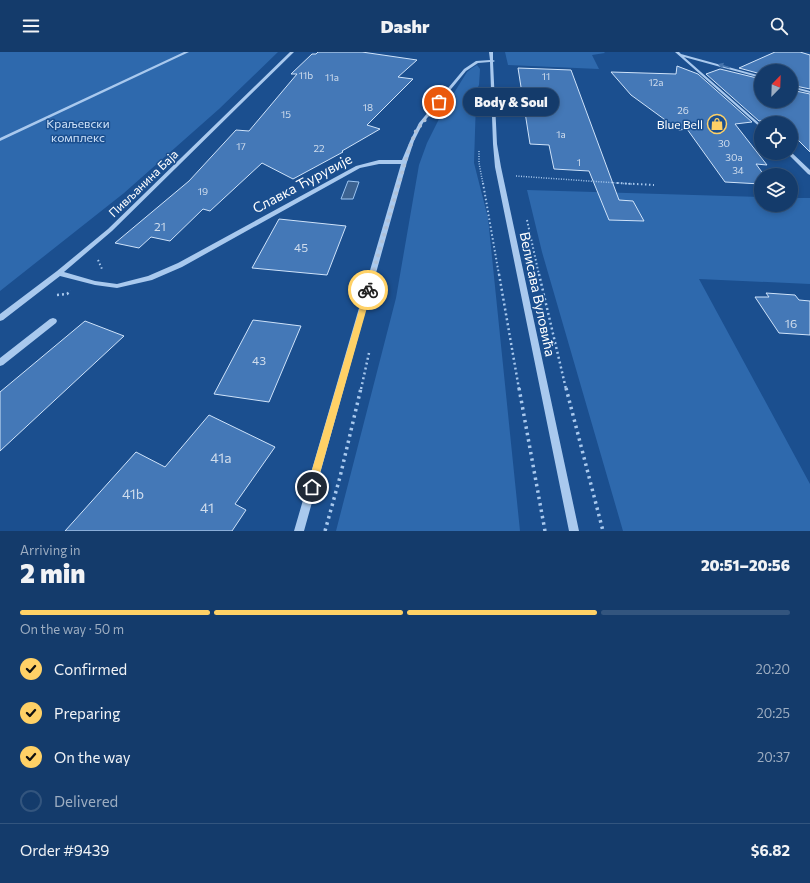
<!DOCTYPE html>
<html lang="en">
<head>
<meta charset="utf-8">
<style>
  :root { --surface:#143b6b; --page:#214673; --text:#f1f3f6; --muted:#9dadc1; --line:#33557e; --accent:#ffd166 }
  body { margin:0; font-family:Commissioner,sans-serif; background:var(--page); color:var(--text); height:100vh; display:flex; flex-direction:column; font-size:15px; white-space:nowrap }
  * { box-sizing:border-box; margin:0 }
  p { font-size:13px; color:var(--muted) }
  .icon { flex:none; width:22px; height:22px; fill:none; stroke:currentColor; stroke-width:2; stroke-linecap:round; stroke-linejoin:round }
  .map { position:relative; height:479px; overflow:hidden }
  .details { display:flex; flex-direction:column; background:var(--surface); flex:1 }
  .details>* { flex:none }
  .needle { width:26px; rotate:23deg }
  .tools { position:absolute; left:754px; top:12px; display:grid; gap:8px }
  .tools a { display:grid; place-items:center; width:44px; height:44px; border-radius:50%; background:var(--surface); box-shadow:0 2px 6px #0003,0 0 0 1px var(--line); font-size:20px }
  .pin { position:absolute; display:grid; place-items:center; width:34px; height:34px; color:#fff; margin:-17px; border:2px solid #fff; border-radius:50%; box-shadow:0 1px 4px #0007 }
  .courier { position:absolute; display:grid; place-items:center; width:40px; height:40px; margin:-20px; border:3px solid #ffd166; border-radius:50%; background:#fff; color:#222; box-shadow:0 1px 5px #0007 }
  .bubble { position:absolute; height:28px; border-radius:14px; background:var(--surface); box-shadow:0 2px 6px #0003,0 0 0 1px var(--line); font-size:13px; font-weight:800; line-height:28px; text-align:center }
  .head em { font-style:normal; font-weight:800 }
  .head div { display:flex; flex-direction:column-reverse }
  .head { display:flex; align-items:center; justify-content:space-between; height:68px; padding:0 20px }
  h1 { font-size:26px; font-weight:800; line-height:30px }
  .bar { display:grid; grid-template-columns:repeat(4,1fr); gap:6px 4px; align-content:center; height:48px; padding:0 20px }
  .bar i { height:5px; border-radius:3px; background:var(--line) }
  .bar .selected { background:var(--accent) }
  .bar p { grid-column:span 4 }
  .line { display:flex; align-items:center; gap:10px; padding:0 20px; border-top:1px solid var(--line) }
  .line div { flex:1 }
  ol { padding:0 20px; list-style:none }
  li { display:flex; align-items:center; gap:12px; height:44px }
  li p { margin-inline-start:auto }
  li .icon { padding:4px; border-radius:50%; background:var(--accent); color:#111; stroke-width:4 }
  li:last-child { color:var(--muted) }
  li i { width:22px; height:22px; border:2px solid var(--line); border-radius:50% }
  header { display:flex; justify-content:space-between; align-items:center; height:52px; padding:0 20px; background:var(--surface); font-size:18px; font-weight:800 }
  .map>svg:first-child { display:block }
  .green { fill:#2e69ad }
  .water { fill:#3c6290; stroke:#9cc4f0 }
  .building { fill:#4478b7; stroke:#cfe3fa }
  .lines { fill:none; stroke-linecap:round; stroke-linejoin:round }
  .path-far3 { stroke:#a9c9ee; stroke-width:1.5; stroke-dasharray:1 1.5; stroke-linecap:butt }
  .path-far2 { stroke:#a9c9ee; stroke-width:2; stroke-dasharray:1.5 2.5; stroke-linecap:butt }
  .path-far1 { stroke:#a9c9ee; stroke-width:2.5; stroke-dasharray:2 3; stroke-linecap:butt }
  .path { stroke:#a9c9ee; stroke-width:3.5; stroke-dasharray:2.5 4; stroke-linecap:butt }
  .minor { fill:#a9c9ee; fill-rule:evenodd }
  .oneway { fill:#4674ac }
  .route { fill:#ffd166 }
  .done { stroke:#afc1d8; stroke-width:4; stroke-dasharray:0 7.2 }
  .labels { text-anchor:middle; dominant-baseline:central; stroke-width:3; stroke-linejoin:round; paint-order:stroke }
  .far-number-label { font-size:10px; fill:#d0dded }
  .far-park-label { font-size:12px; fill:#cfe3fa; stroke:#1b4f8f }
  .far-poi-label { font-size:12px; fill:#fff; stroke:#1b4f8f; text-anchor:end }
  .far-street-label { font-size:12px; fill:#fff; stroke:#1b4f8f }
  .number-label { font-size:12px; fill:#d0dded }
  .street-label { font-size:14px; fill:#fff; stroke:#1b4f8f }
  .near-number-label { font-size:14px; fill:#d0dded }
</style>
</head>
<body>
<header><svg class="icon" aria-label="menu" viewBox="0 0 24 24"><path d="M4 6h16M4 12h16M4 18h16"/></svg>Dashr<svg class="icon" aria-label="search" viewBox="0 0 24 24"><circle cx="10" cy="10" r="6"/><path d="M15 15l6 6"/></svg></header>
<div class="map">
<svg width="810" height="479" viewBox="0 0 810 479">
  <rect width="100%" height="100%" fill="#1b4f8f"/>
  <!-- green -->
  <path class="green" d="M0,0H278L219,57L124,141L0,239Z
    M505,0H604L605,1L592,3L599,17L508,13Z
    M477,13L480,17L479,33L474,42L476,49L474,111L488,166L520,479H336L396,246L419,113L427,91L444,57L467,20L472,16Z
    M527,138L761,145V153H791V146H810V232L699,227L810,432V479H623L542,200Z"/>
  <!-- water -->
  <path class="water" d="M348,129L359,130L353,147H341Z"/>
  <!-- building -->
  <path class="building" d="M318,0H362L417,8L398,25L413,27L367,73L380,77L342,99L343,100L293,127L262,111L210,159L203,157L170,189L151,185L139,196L115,191L189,129L236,78L249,79L297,22H291L312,2H316Z
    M775,0H800L810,3V37L791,33V19H761V22L739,16Z
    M677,14L698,22L752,70L735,72L767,113L756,112L764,123H761V132L725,130L687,77L679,78L631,43L611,20L676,22Z
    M518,16L571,18L619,148L633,149L644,169L609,168L589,119L554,117L549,93L530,92Z
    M720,17L761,27V49H791V38L810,42V100L791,81V71H781L776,67L759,69L706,22Z
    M279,167L346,174L327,223L252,216Z
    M766,241L795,243L799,248L810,249V283L779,281L755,245H769Z
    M253,268L301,274L269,350L214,342Z
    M85,269L124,284L0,399V340Z
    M209,363L275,395L235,452L246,458L232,479H65L136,400L165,415Z"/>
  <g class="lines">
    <!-- path-far3 -->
    <path class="path-far3" d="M479,99V111L483,132
      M516,124L632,132"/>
    <!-- path-far2 -->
    <path class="path-far2" d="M483,131L499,223
      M617,131L654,133
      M527,168L539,223
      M98,208L102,217"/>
    <!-- path-far1 -->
    <path class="path-far1" d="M499,222L519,337
      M539,222L566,337
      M57,243L67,242L71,239
      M361,337L369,301"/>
    <!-- path -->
    <path class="path" d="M519,336L545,479
      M566,336L603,479
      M325,479L340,425L361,336"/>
    <!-- minor -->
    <path class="minor" d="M184,0H189L0,89V86Z
      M290,0H294L112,179L64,220L95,229L117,232L148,224L178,211L356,114L379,108H402L410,89L419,71L464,17L476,9L490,8L489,0H493V8L495,9L493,10L497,92L501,115L579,479H569L495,115L493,92L490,10L478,11L466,19L423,71L414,89L407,110L304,479H294L401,112H379L360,116L182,215L152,228L117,236L95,233L60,224L3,268L0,269V262L57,219L108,177Z
      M675,0H679L681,2L761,24V26L684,5L761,73V76Z
      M791,34L810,39V41L791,36Z
      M791,100L810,118V123L808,122L787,101Z
      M53,266L56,267L57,269L56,271L3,313L0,314V306L50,267Z"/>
  </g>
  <!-- one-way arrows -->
  <defs><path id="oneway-solid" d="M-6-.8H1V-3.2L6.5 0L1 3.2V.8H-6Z"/></defs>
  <use class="oneway" href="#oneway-solid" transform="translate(724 14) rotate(-163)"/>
  <!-- route -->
  <path class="route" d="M368,235L372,238L316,435L315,438L312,439L308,438L307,435L365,238Z"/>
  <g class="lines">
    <!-- done -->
    <path class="done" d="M368,238L409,97L416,79L439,50"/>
  </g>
  <!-- icons -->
  <defs>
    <g id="shop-ring" transform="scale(1)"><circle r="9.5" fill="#1b4f8f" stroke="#ffd166" stroke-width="1.5"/><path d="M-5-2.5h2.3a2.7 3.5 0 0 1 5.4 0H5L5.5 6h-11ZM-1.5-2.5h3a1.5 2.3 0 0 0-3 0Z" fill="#ffd166"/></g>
  </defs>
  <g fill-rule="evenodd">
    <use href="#shop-ring" x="717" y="72"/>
  </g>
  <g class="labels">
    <!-- far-number labels -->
    <g class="far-number-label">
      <text x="306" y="23">11b</text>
      <text x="546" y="24">11</text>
      <text x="332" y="25">11a</text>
      <text x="656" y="30">12a</text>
      <text x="368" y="55">18</text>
      <text x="683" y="58">26</text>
      <text x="286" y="62">15</text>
      <text x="561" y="82">1a</text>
      <text x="724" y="91">30</text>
      <text x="241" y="94">17</text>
      <text x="319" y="96">22</text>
      <text x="734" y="105">30a</text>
      <text x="579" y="110">1</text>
      <text x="738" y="118">34</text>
      <text x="203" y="139">19</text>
    </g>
    <!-- far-park labels -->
    <g class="far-park-label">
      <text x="78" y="71">Краљевски<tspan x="78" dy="14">комплекс</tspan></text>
    </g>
    <!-- far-poi labels -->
    <g class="far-poi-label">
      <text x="703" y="72">Blue Bell</text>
    </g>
    <!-- far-street labels -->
    <g class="far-street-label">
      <text transform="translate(143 131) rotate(-44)">Пивљанина Баја</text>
    </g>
    <!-- number labels -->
    <g class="number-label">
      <text x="160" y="174">21</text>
      <text x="301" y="195">45</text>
      <text x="791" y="271">16</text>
      <text x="259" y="308">43</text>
    </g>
    <!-- street labels -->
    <g class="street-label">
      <text transform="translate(302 131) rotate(-28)">Славка Ћурувије</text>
      <text transform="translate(538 242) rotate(78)">Велисава Вуловића</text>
    </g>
    <!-- near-number labels -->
    <g class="near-number-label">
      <text x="221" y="405">41a</text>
      <text x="133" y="441">41b</text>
      <text x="207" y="455">41</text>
    </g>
  </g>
</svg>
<div class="tools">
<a><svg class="needle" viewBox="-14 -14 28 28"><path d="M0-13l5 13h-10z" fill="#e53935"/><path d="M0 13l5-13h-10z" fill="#9dadc1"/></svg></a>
<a><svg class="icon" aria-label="locate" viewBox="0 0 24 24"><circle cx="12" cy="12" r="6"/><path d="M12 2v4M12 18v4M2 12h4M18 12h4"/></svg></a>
<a><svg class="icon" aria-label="layers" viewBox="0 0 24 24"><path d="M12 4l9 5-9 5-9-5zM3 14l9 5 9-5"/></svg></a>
</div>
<div class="pin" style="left:439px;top:50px;background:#ea580c"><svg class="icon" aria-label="bag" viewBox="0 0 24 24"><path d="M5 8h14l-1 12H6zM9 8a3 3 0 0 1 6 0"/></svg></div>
<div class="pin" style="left:312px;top:435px;background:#1f2937"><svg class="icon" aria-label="home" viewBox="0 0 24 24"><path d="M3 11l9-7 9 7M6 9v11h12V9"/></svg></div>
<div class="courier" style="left:368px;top:238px"><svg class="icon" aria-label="bike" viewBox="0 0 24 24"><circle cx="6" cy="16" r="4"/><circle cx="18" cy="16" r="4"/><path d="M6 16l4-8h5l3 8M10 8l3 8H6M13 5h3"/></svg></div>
<div class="bubble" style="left:463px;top:36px;width:96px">Body &amp; Soul</div>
</div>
<section class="details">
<div class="head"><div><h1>2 min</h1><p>Arriving in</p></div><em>20:51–20:56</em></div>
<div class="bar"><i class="selected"></i><i class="selected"></i><i class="selected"></i><i></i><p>On the way · 50 m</p></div>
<ol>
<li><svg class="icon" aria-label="check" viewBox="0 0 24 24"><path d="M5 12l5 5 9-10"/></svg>Confirmed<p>20:20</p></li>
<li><svg class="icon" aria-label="check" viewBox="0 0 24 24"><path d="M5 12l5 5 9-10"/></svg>Preparing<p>20:25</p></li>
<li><svg class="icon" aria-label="check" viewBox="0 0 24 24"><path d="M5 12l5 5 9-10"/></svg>On the way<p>20:37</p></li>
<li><i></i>Delivered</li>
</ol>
<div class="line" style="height:52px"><div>Order #9439</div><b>$6.82</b></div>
</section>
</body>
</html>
